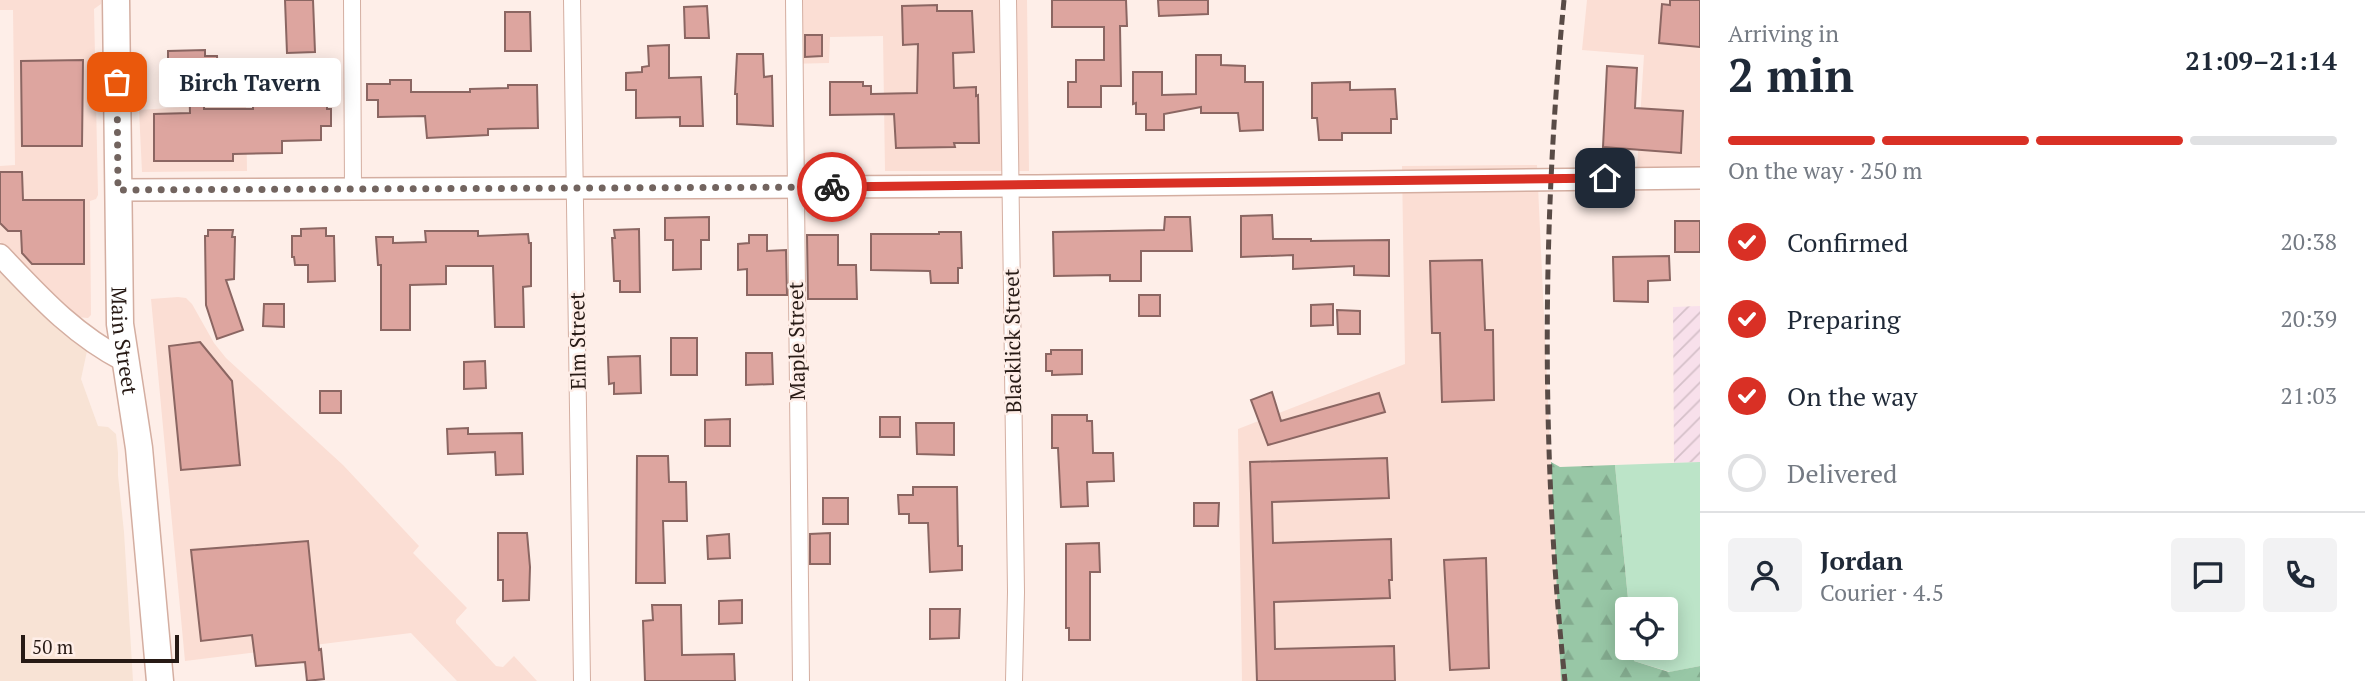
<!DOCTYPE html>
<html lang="en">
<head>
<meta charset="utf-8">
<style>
  :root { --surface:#fff; --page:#f2f2f3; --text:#1f2937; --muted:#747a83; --line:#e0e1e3; --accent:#d93025 }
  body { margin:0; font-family:"PT Serif",serif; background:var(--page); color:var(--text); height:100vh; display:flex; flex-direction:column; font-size:26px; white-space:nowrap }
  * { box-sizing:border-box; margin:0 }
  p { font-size:23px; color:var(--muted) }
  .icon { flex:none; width:38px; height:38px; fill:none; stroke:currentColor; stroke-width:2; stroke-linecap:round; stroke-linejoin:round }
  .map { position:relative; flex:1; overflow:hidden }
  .drawer { display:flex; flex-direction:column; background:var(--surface); width:665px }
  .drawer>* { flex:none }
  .controls { position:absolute; left:1615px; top:597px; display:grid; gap:14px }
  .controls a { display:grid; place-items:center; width:63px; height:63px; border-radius:7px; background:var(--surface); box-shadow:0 4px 18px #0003; font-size:35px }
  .scale { position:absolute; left:21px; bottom:18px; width:158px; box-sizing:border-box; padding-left:7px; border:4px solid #271a15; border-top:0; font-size:19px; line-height:24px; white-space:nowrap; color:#271a15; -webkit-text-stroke:5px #feeee8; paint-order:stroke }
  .pin { position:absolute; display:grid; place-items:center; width:60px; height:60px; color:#fff; margin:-30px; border-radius:14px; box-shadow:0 4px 10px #0006 }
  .courier { position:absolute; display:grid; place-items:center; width:70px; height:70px; margin:-35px; border:5px solid #d93025; border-radius:50%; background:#fff; color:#222; box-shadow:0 2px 9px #0007 }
  .bubble { position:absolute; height:49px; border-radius:7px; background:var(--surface); box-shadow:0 4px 18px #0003; font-size:23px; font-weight:700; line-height:49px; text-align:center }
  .headline em { font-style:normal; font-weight:700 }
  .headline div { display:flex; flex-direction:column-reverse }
  .headline { display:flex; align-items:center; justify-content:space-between; height:119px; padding:0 28px }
  h1 { font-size:46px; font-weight:700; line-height:52px }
  .bar { display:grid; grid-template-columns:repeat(4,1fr); gap:10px 7px; align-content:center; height:84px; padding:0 28px }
  .bar i { height:9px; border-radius:5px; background:var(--line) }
  .bar .active { background:var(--accent) }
  .bar p { grid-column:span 4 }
  .line { display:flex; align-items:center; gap:18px; padding:0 28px; border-top:2px solid var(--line) }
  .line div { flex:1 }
  .round { display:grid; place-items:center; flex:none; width:74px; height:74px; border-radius:7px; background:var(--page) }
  ol { padding:0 28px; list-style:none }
  li { display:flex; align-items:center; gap:21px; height:77px }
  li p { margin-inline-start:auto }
  li .icon { padding:7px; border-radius:50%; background:var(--accent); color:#fff; stroke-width:4 }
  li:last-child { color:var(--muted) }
  li i { width:38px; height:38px; border:4px solid var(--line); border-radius:50% }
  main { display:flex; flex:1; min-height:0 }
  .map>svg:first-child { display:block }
  .built { fill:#fbded4 }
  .industrial { fill:url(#industrial-furrows) }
  .education { fill:#f8e3d5 }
  .grass { fill:#bce4c8 }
  .forest { fill:url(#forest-firs) }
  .building { fill:#dda59f; stroke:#8b6662; stroke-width:2 }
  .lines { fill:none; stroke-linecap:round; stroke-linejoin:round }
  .minor-casing { stroke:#d4aea1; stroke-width:18 }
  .tertiary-casing { stroke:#d4aea1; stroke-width:24 }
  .primary-casing { stroke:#d4aea1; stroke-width:29 }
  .minor { stroke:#fff; stroke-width:16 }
  .tertiary { stroke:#fff; stroke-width:21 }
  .primary { stroke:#fff; stroke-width:26 }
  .rail { stroke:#594b46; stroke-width:5; stroke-dasharray:10 5; stroke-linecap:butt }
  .done { stroke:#72645f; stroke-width:7; stroke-dasharray:0 12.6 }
  .route { stroke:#d93025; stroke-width:9 }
  .labels { text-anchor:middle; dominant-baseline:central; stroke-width:5; stroke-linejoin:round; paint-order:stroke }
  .street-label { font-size:21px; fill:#271a15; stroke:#feeee8 }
</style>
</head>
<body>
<main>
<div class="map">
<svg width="1700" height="681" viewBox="0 0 1700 681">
  <defs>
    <pattern id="industrial-furrows" width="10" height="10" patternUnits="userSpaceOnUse" patternTransform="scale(1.75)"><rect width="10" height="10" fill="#f8e0eb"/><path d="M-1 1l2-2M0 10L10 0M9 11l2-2" fill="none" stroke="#d5c0c9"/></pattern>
    <pattern id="forest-firs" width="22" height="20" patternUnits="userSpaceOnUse" patternTransform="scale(1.75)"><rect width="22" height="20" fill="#98c7a6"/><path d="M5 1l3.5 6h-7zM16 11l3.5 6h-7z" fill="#83aa8e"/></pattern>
  </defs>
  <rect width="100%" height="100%" fill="#feeee8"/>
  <!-- built -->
  <path class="built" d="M0,0H101V4L94,9L98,195L96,199L90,201L91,315L88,318L77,317L72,313L0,242V166L15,165L13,10H0Z
    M785,0H1027L1029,171H885L883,36L830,37L829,63L787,64Z
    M1587,0H1700V168H1637L1644,55L1582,50Z
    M246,103L247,171L142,172L139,110Z
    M1537,165L1561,681H1242L1238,429L1405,364L1402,166Z
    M178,297L186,298L192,304L214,343L226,358L343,465L419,546L413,553L467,608L456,620V623L496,666L503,667L514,656L537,681H457L411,633L185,661L151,299Z"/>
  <!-- industrial -->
  <path class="industrial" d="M1700,306V462L1674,463L1673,307Z"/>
  <!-- education -->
  <path class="education" d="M0,255L86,338L87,351L81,379L98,426L108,427L116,434L118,453V475L124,532L133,681H0Z"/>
  <!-- grass -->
  <path class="grass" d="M1700,462V666L1670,672L1634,661L1633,648H1666V609H1629L1615,465Z"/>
  <!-- forest -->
  <path class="forest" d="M1551,462L1560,467L1615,465L1629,609L1628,648H1633L1634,661L1669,672L1700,666V681H1561Z"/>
  <!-- building -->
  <path class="building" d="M285,0H313L315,52L287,53Z
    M1052,0H1126L1127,26H1120L1121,86H1101V107H1068V82H1076V60H1104V27H1052Z
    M1158,0H1208V14L1159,16Z
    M1670,0H1700V47L1659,43L1662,4L1670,5Z
    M937,5V11H972L974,52L953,53L954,88L976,87V96L978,95L979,143H954L955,147L896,148L894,114L830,115V82H863V86H871V94L917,93L918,44L903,45L902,6Z
    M707,6L709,38H685L684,7Z
    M505,12H530L531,51H505Z
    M805,35H822V56L805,57Z
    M669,45V78L701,77L703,126H680V117L636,118V90H626V73L642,72V67L649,66L648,46Z
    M205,50V56H217L218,77H205L204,109H253V73H274V95H327V109H331V126H321V140L282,141V153L233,154V161H154V114L190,113L189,77H168V51Z
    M737,54H763L764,77L772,76L773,126L737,124V94H735Z
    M1196,55H1221V65L1245,66V82H1263V130L1240,131L1238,113H1201V107L1164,114V130H1146V114H1136V103L1133,104V72H1162V95L1196,94Z
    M83,60L82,146H22L21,61Z
    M1607,66L1637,68L1635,108L1683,111L1681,153L1603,147Z
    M390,80H411V92H470V89L508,88V85H537L538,128L488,129V135L427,138L425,116L378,117V100H367V84H390Z
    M1350,82V90L1395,89L1397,119H1391V133H1342V140H1319L1317,118H1312V83Z
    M0,172H22L23,200H84V264H32L22,253L21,231H8L0,223Z
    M1272,215L1273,239H1311V241L1389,240V276L1354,275V266L1293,269V255L1241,257V216Z
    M709,217V240H701V269L673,270V240H665V218Z
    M1165,217H1190L1192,251H1141V281H1110V275L1054,276L1053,232L1164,230Z
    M1675,221H1700V252H1675Z
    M326,228V236H334L335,281L308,282V265H295L294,257H292V236H301V229Z
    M639,229L640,292H620V281H614L612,238H615L614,230Z
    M208,230H233L232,237H235L234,279L226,280L243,330L217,339L206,305L205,236H208Z
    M425,231H478V236L528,234L529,243H531V286L523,287L524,327H495L493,266H446V284L410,285V330H381V265H378L376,237H393V243L426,242Z
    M939,232H961L962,268H958V283H931L930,271L871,270V234H939Z
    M749,235H767V251L786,250L787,295H747V269L738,270V244L749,243Z
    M807,235H838V265H856L857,299H808Z
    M1669,256L1670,280L1648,281V302L1614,301L1613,257Z
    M1482,260L1485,330H1493L1494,400L1442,402L1440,333H1432L1430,261Z
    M1139,295H1160V316H1139Z
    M264,304H284V327L263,326Z
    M1333,304V325L1311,326V305Z
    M1337,310L1360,311V334H1338Z
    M671,338H697V375H671Z
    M200,342L232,381L240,465L181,470L169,346Z
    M1051,350H1082V374L1052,375V371H1046V354H1051Z
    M746,353H772L773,384L746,385Z
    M640,356L641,393L614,394V383L609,384L608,357Z
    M485,361L486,388L464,389V362Z
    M320,391H341V413H320Z
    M1272,392L1281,421L1379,393L1385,412L1268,445L1251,400Z
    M1052,415H1087V421H1092L1093,453H1113L1114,481L1087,482L1088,506L1061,507L1058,448H1052Z
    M880,417H900V437H880Z
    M730,419V446H705V420Z
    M916,423H954V455L917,454Z
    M468,428V434L522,433L523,474L496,475L495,452L448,454L447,429Z
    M637,456H668L669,482H686L687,521H663L665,583H636Z
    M1387,458L1389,498L1272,502L1273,543L1391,539L1392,580H1389L1390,598L1274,602L1275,649L1394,646L1395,681H1257L1250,462Z
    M913,487H957L958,546H962V570L930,572L928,523H909V514H899L898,495H913Z
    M823,498H848V524H823Z
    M1194,503H1219L1218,526H1194Z
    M498,533H527L530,567L529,600L503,601V580H498Z
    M830,533V564H810V534Z
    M729,534L730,558L708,559L707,536Z
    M308,541L319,650L321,649L324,679L307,681L305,662L256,666L252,635L201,641L191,550Z
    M1099,543L1100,572H1090V640H1069V628H1066V544Z
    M1486,558L1489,668L1450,670L1444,560Z
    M742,600V623L719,624V601Z
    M652,605H681L682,655L734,654L735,681H645L643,621L653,620Z
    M930,609H960L959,638L930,639Z"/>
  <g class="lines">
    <!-- minor casing -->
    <g class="minor-casing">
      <path id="minor" d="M352,0L353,189
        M572,0L582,681
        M794,0L801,681
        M1008,0L1016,592L1014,681"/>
    </g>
    <!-- tertiary casing -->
    <g class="tertiary-casing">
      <path id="tertiary" d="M118,190L1036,186L1700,178
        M0,255C40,297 73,334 125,361"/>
    </g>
    <!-- primary casing -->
    <g class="primary-casing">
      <g id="primary">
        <path id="s1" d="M116,0L120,324L139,448L160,681"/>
      </g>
    </g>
    <!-- minor -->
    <use href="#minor" class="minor"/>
    <!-- tertiary -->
    <use href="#tertiary" class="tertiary"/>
    <!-- primary -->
    <use href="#primary" class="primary"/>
    <!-- rail -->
    <path class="rail" d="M1564,0C1542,224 1541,457 1565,681"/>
  </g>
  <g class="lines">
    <!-- done -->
    <path class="done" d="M117,82L118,190L832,187"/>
    <!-- route -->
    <path class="route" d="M832,187L1605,178"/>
  </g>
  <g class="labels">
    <!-- street labels -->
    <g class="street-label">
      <text stroke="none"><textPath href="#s1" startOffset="341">Main Street</textPath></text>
      <text transform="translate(577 341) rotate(-91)">Elm Street</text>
      <text transform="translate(796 341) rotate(-91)">Maple Street</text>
      <text transform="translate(1012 341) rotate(-91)">Blacklick Street</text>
    </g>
  </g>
</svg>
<div class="controls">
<a><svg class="icon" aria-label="locate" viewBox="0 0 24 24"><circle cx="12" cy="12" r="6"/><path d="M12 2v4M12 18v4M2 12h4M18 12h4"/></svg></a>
</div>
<div class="scale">50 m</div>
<div class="pin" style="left:117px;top:82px;background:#ea580c"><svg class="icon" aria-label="bag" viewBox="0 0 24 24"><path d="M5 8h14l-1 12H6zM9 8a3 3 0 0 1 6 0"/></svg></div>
<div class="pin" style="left:1605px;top:178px;background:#1f2937"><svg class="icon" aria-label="home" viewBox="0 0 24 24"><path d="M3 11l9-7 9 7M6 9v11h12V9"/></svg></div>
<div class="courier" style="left:832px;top:187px"><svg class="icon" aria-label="bike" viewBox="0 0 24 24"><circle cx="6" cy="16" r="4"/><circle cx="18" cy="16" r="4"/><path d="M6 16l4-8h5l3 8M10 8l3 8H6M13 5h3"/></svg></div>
<div class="bubble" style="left:159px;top:58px;width:182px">Birch Tavern</div>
</div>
<section class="drawer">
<div class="headline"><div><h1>2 min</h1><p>Arriving in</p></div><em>21:09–21:14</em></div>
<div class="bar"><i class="active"></i><i class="active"></i><i class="active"></i><i></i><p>On the way · 250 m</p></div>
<ol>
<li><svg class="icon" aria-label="check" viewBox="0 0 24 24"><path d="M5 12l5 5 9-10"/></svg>Confirmed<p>20:38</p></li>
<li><svg class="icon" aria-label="check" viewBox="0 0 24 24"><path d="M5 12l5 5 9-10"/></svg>Preparing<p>20:39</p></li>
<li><svg class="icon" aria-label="check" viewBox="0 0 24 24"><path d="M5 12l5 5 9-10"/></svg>On the way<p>21:03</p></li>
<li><i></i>Delivered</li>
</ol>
<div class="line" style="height:126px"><a class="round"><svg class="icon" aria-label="person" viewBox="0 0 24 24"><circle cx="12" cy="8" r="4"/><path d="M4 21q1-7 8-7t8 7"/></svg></a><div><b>Jordan</b><p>Courier · 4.5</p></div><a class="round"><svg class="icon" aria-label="chat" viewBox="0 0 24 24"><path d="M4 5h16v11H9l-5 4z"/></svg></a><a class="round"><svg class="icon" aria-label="phone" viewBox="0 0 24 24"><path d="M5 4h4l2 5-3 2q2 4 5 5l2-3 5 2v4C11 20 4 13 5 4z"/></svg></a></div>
</section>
</main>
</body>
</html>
